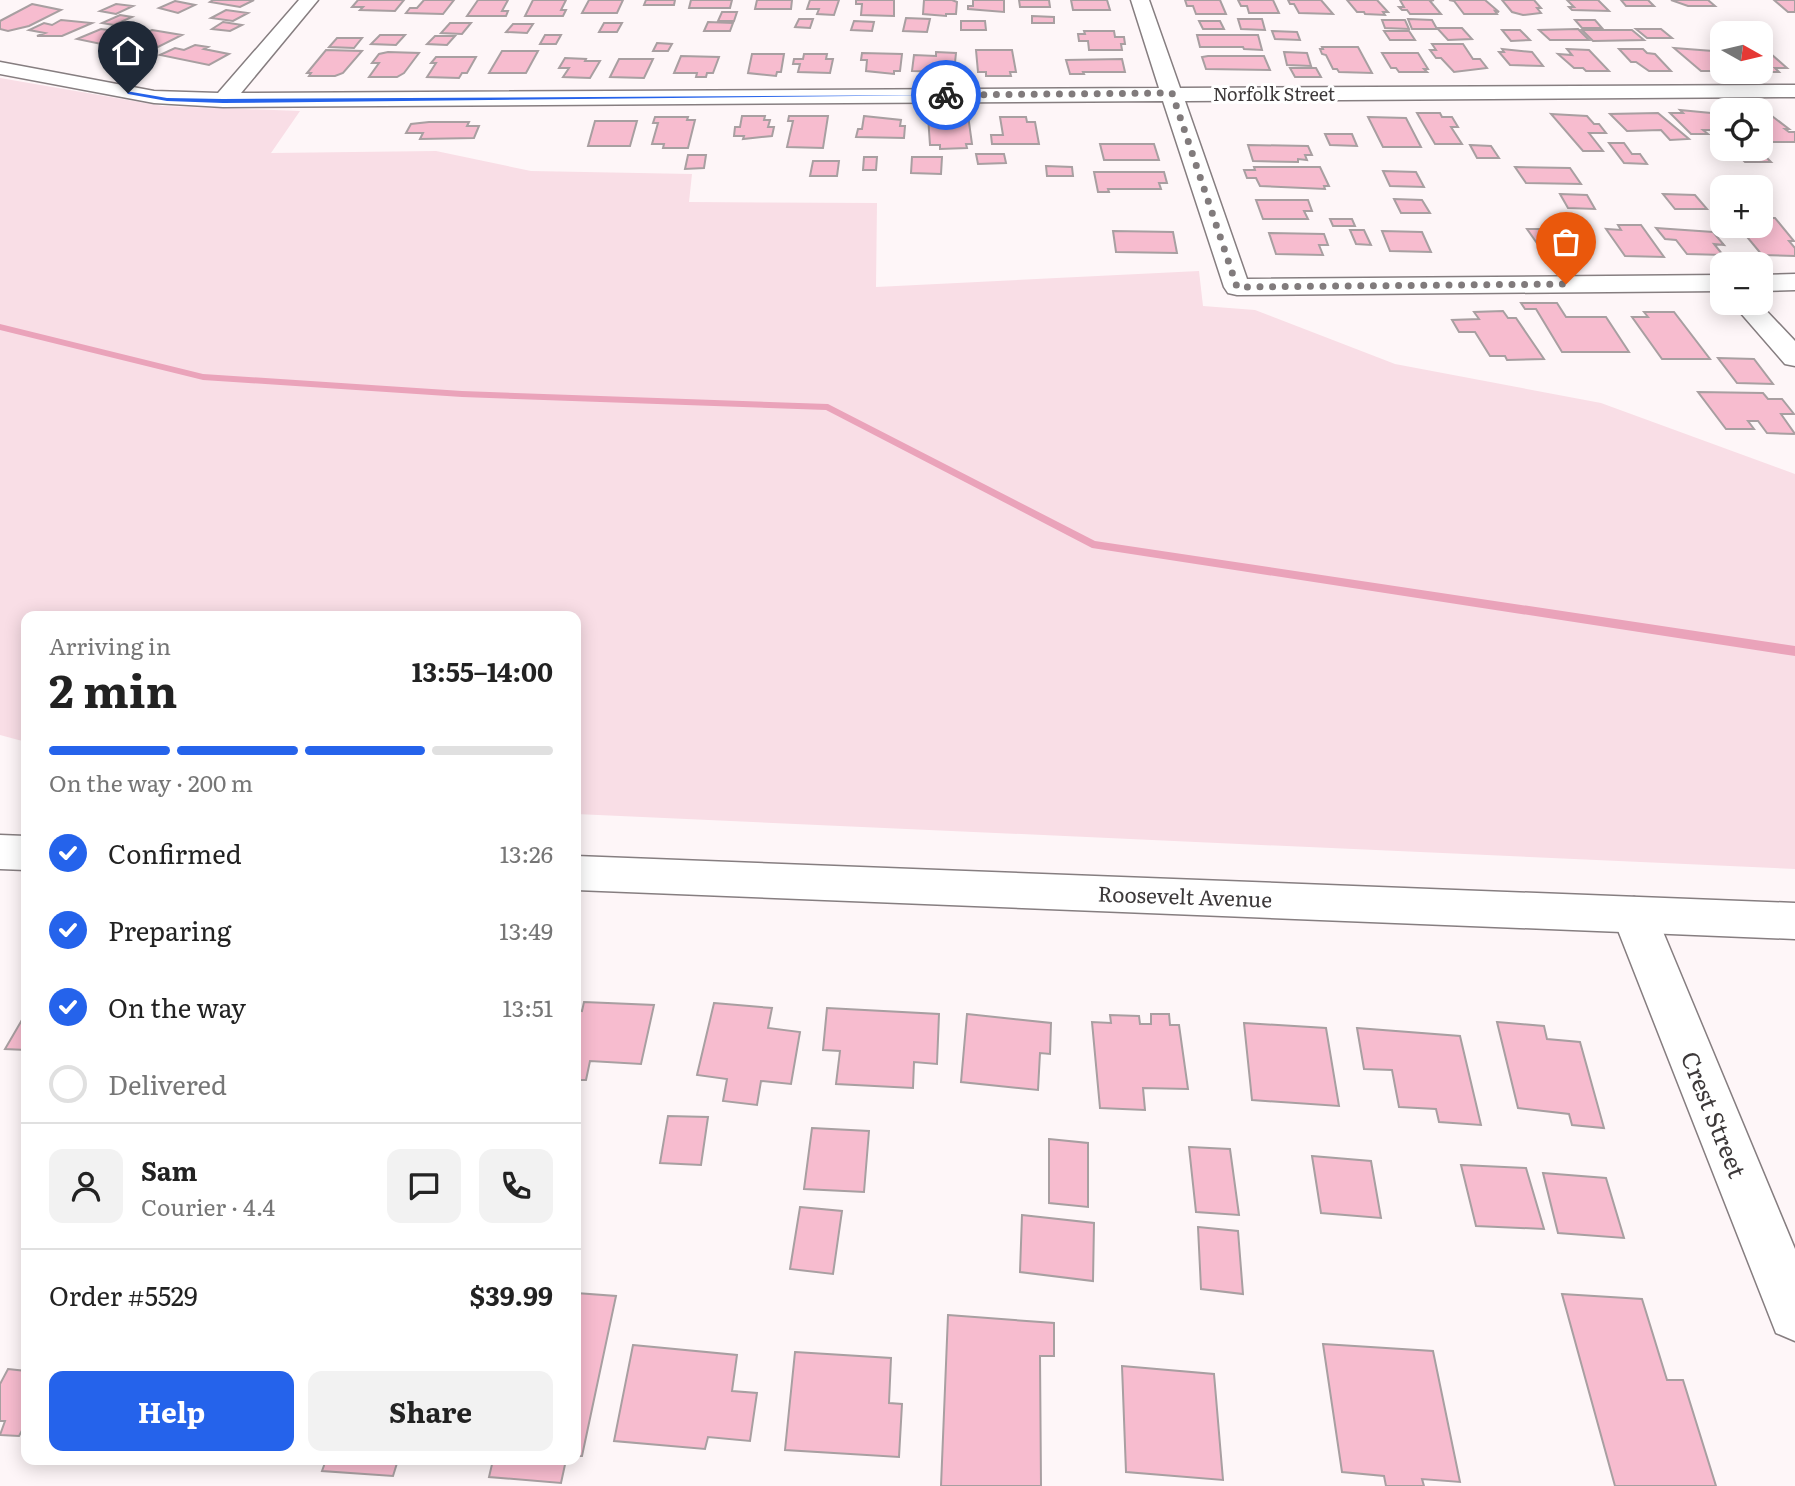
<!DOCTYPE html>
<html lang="en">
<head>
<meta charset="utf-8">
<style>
  :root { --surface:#fff; --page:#f2f2f2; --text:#222; --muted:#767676; --line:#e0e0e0; --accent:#2563eb }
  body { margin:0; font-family:Literata,serif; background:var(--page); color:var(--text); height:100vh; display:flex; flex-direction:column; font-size:26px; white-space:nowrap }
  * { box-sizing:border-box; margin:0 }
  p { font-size:23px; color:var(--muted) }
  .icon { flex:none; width:38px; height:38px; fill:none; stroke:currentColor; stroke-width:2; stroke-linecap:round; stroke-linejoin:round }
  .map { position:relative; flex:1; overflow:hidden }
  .drawer { position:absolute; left:21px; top:611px; width:560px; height:854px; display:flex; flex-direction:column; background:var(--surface); border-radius:14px; box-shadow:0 4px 18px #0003 }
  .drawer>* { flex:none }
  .needle { width:46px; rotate:98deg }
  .fabs { position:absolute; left:1710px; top:21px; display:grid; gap:14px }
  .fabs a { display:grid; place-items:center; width:63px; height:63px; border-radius:14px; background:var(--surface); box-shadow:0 4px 18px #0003; font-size:35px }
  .pin { position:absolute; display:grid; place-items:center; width:60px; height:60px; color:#fff; margin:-72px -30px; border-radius:50% 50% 50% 0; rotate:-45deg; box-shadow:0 0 7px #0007 }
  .pin .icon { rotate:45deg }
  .courier { position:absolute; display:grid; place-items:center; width:70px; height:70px; margin:-35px; border:5px solid #2563eb; border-radius:50%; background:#fff; color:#222; box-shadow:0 2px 9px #0007 }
  .headline em { font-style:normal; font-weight:700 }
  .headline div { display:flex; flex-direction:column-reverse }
  .headline { display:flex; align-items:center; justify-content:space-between; height:119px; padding:0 28px }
  h1 { font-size:46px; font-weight:700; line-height:52px }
  .bar { display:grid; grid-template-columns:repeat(4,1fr); gap:10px 7px; align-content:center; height:84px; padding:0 28px }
  .bar i { height:9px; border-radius:5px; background:var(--line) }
  .bar .active { background:var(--accent) }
  .bar p { grid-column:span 4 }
  .line { display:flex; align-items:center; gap:18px; padding:0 28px; border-top:2px solid var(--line) }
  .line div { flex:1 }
  .round { display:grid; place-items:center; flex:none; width:74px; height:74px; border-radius:14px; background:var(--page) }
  ol { padding:0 28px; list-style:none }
  li { display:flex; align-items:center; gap:21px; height:77px }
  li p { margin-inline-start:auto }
  li .icon { padding:7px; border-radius:50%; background:var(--accent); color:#fff; stroke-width:4 }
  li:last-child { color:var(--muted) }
  li i { width:38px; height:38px; border:4px solid var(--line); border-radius:50% }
  .primary-button { display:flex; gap:14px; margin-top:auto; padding:14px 28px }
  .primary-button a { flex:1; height:80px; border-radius:14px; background:var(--accent); color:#fff; font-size:28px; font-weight:700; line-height:80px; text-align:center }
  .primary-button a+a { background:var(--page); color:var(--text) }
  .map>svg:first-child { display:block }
  .green { fill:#f9dee6 }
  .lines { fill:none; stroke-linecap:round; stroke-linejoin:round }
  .stream { fill:#eaa3ba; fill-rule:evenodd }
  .building { fill:#f7bccf; stroke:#a89fa1; stroke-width:2 }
  .minor-casing { stroke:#867e80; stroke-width:3 }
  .major-casing { stroke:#867e80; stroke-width:3 }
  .minor { fill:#fff; fill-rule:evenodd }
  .major { fill:#fff; fill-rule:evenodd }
  .route { fill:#2563eb }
  .done { stroke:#817b7c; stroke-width:7; stroke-dasharray:0 12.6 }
  .labels { text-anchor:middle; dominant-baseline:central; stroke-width:6; stroke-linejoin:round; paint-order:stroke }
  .far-street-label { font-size:18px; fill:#3d393a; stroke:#fff }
  .street-label { font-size:21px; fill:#3d393a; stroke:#fff }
  .near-street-label { font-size:24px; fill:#3d393a; stroke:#fff }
</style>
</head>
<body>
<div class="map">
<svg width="1795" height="1486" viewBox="0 0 1795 1486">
  <rect width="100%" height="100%" fill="#fef6f8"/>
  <!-- green -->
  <path class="green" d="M0,78L163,106L300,111L271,153L436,151L531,171L692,174L689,202L877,203L876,287L1199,271L1203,306L1255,310L1395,364L1601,403L1795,474V869L576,814V616H26V742L0,735Z"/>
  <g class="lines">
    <!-- stream -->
    <path class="stream" d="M0,324L203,374L462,391L828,404L1095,541L1795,646V656L1092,548L826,410L462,397L203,380L0,330Z"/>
  </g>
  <!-- building -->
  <path class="building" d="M213,0H254L240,7L210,2Z
    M358,0H404L395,11L360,10L363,7H352Z
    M424,0H454L443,14L406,13L410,8H417Z
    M478,0H508L502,11H508L506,16H467Z
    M533,0H566L561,10H566L563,16H525Z
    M589,0H623L617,13H582Z
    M646,0H675L674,5H644Z
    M691,0H732L730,8H689Z
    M757,0H792L791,9H755Z
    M810,0H839L834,15L817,14L819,9H807Z
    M856,0H894V16L861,15L862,4H856Z
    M924,0H952L957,2L956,14H946V16L923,14Z
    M973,0H1004V12L968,9V6H973Z
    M1019,0H1049L1050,7H1020Z
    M1071,0H1107L1110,10H1073Z
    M1185,0H1220L1226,14H1196L1193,6H1187Z
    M1238,0H1273L1279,13H1249L1247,6H1241Z
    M1288,0H1321L1333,14L1299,13L1294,4H1290Z
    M1347,0H1377L1388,12H1383L1385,15L1365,14L1364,12H1357Z
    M1400,0H1434L1430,1L1441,14H1410L1407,10H1402L1399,7H1404Z
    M1449,0H1485L1499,12L1495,11L1497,14H1464L1454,1Z
    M1502,0H1534L1541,8H1537L1541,13L1523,15L1512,12Z
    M1567,0H1598L1609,11L1572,10L1569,7H1574Z
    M1621,0H1648L1654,6H1626Z
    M1671,0H1708L1715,6H1688Z
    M1774,0H1795V12H1788Z
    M175,1L195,5L178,13L159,8Z
    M32,4L61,10L29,26L8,31L0,29V21Z
    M116,4L133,6L116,14L100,11Z
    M226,10L248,13L233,21L211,18Z
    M722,12H737L734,21H718Z
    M120,15L132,17L114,25L102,23Z
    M1032,16L1054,17V23H1032Z
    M906,18L930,19L927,32L903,31Z
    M799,19H813L810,28L795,27Z
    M1238,19H1262L1265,30L1241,29Z
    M1408,19L1432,20L1437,29H1412Z
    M61,20L92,23L62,36H37L45,33L29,30L44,23L52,25Z
    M1382,20H1405L1409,29L1385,28Z
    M1575,20H1595L1602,28H1582Z
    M854,21L874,22L872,31L851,30Z
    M961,21H985L986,30H961Z
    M1199,21H1220L1224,29H1203Z
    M223,22L242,25L230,31L212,29Z
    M708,22L733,23L730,31H704Z
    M450,23H471L462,34L441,33Z
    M604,23H622L617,32H599Z
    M513,24H533L527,33L506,32Z
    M1437,28H1462L1472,39L1448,40Z
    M101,29L130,33L106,45L77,39Z
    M1578,29L1589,40H1550L1539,30Z
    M1636,29H1661L1672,38H1647Z
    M152,30L182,35L148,52L117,46Z
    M1502,30H1520L1530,40L1511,41Z
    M1582,30H1632L1644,40L1593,41Z
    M1084,31H1114L1115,37H1124L1125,44H1121L1122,50H1089L1088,41H1079L1078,34H1085Z
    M1272,31L1297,32L1300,40L1275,39Z
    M1384,31H1409L1415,40H1390Z
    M380,35H405L396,45L371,44Z
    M545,35H561L556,44H540Z
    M1197,35H1258L1262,50L1244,49L1243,47H1200Z
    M435,36H455L447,45L427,44Z
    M337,38H362L354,48L329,47Z
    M657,43L672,44L668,51H653Z
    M1432,44H1463L1473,59H1480L1487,68L1454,72L1441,58H1436L1430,50H1436Z
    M195,45L208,47L204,49L229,54L209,65L160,55L175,48L184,50Z
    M1322,47H1358L1372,73L1339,72L1337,69H1333L1326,55L1322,54L1320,49H1323Z
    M1760,47H1763L1787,68H1775L1779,72H1761Z
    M1674,48L1713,51L1722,60V71H1701Z
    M1502,49L1532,52L1543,66L1510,65L1499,52H1504Z
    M1567,49L1589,50L1609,71H1586L1583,68H1574L1558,54L1572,55Z
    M1619,49H1643L1647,53L1655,54L1671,71H1649L1636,62H1631Z
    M326,50L362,51L343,73L335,76H309L311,73H307Z
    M976,50H1012L1016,72H1010L1011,76H986V72H978Z
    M502,51H538L526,73H489Z
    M388,52L419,53L404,73L397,77H369L379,63H372L379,54Z
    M936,52L956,53L954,72L912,71L914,55L936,56Z
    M1284,52L1307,53L1311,66L1287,65Z
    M862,53L902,54L900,71H894V74L866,71L867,60H861Z
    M1382,53H1418L1428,69H1424L1427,72H1399L1396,68H1391Z
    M752,54H784L781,72H777L776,76L748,73Z
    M804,54H827L826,59H833L830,73L798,72L800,64H793L794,59H803Z
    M681,56L719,57L713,73H707L706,77H696L697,73H674Z
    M1208,56H1264L1270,70L1206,69L1202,57Z
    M436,57H476L467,73H462L459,78L427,77L436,63H431Z
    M565,58L586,59L585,61H600L590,78L563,77L569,68H559Z
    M619,59H653L644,78L610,77Z
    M1122,59L1125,72H1083L1084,74H1070L1066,60Z
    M1290,68H1316L1321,77H1295Z
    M1680,110L1711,113L1721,122H1716L1722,130H1703L1708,134H1691L1670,113H1683Z
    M1417,113H1440L1442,117H1452L1458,127H1451L1462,144H1435Z
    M1658,113L1689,139L1670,140L1661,130L1627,131L1610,114Z
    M1760,113H1768L1789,129H1785L1789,132H1795V142H1765L1760,137Z
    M1551,114L1587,116L1594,124H1599L1606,133H1589L1603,151H1583Z
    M968,115L972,144H966L967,148L940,149V145H930L928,116Z
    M742,116H765L764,120H770L768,127H774L772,136L743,139L744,136H734L735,127H740Z
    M789,116H828L823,148L787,147L793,121H788Z
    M864,116L901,120L900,126H905L904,138L856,137L858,129H862Z
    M655,117H688L687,120H695L688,148H663L664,144H652L658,123H653Z
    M1000,117H1026L1027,122H1035L1039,144H992L991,135H1003Z
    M1368,117L1406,118L1421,147H1383Z
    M595,121H637L630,146H588Z
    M429,122H469L467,126H479L474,138L420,139L423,133H406L411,124Z
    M1325,134H1352L1357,146L1330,145Z
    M1609,143H1624L1632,154H1640L1647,164L1624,163Z
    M1100,144H1154L1159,160H1104Z
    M1248,145L1308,146L1312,155H1305L1307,160L1298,159V162L1253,161Z
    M1470,145L1491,146L1499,158H1477Z
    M1732,149H1758L1771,162H1745Z
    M976,154H1004L1006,163L978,164Z
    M688,155H706L704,168L685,169Z
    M864,157H877L876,170H863Z
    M912,157H942L941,174L911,173Z
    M813,161H839L837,176H810Z
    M1046,166L1072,167L1073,176H1047Z
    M1254,167H1320L1329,186H1324L1325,189L1260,186L1256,178H1247L1244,170H1255Z
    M1515,167L1570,168L1581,184L1526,183Z
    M1383,171L1416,172L1424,187L1390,186Z
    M1094,172H1164L1167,183H1159L1161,189H1108L1109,192H1098Z
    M1560,194L1587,195L1595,209L1568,208Z
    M1663,194L1695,195L1707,209H1675Z
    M1394,199L1422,200L1430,213H1401Z
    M1256,200H1308L1312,211H1304L1308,219H1263Z
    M1760,218H1775L1794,241H1789L1795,248V256L1762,255L1738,226H1760Z
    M1330,219H1352L1355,226H1333Z
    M1618,225H1641L1664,257L1625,256L1606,229L1621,230Z
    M1656,228L1713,232L1724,245L1714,244L1723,255L1687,254L1676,240L1665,239Z
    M1527,229H1568L1587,256H1546Z
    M1350,230H1364L1371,245L1356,244Z
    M1113,231L1173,232L1177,253L1116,252Z
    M1382,231L1422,232L1431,252L1390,251Z
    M1269,233L1324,234L1328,245H1319L1323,255L1276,254Z
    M1521,303H1557L1566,317H1606L1629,352H1562L1536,309H1525Z
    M1503,311L1508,318H1516L1544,359L1507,360L1505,356H1490L1475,332H1459L1452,320L1479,319L1474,312Z
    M1644,312H1674L1710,359H1662L1632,317H1648Z
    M1718,358L1754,359L1773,384L1737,383Z
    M1698,392L1763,393L1768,399H1782L1794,414H1781L1795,434L1767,433L1758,421H1748L1754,429H1726Z
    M584,1002L654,1005L641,1064L590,1061L586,1080H576V1010L582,1011Z
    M714,1003L772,1008L768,1028L800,1032L791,1084L761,1081L757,1105L723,1101L727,1079L697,1075Z
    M827,1008L939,1014L937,1064L914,1062L913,1088L836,1084L840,1051L823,1050Z
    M26,1013V1050L5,1049Z
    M967,1014L1051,1023L1050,1054L1040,1053L1038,1090L961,1082Z
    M1151,1014H1169L1170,1025H1179L1188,1089L1143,1088L1145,1110L1100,1108L1092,1022L1111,1023L1110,1015L1139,1016L1140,1024H1151Z
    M1497,1022L1544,1026L1547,1039L1580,1042L1604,1128L1572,1125L1569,1114L1518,1108Z
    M1244,1023L1326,1028L1339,1106L1252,1100Z
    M1357,1028L1460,1036L1481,1125L1439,1122L1436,1109L1399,1107L1392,1070L1364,1069Z
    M668,1116L708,1117L701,1165L660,1163Z
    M812,1128L869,1131L864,1192L804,1189Z
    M1049,1139L1088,1143V1207L1049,1203Z
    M1189,1147L1230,1149L1239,1215L1196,1212Z
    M1312,1156L1371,1161L1381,1218L1321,1213Z
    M1461,1165L1526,1168L1544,1229L1476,1226Z
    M1543,1173L1606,1178L1624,1238L1558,1233Z
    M800,1207L842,1211L833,1274L790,1269Z
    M1022,1215L1094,1223L1093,1281L1020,1272Z
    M1198,1227L1238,1231L1243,1294L1201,1289Z
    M576,1293L616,1296L582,1456H576Z
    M1562,1294L1642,1299L1667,1380H1683L1716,1486H1615Z
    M948,1315L1054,1323V1356H1040L1041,1486H941Z
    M1323,1344L1433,1351L1460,1482L1422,1479L1424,1486H1386L1384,1476L1342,1472Z
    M633,1345L737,1355L732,1391L757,1393L750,1441L708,1437L705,1449L614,1441Z
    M795,1352L891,1358L889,1403L902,1404L899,1457L785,1450Z
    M1122,1366L1214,1374L1223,1480L1126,1472Z
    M8,1369L26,1371V1423L19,1436L0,1435L5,1421H0V1384Z
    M326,1460H398L393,1476L322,1471Z
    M493,1460H566L561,1483L489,1477Z"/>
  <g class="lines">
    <!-- minor casing -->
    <g class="minor-casing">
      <path id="minor" d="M299,0H318L241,93L1159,88L1131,0H1149L1180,88L1795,85V97L1185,101L1247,279L1722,275V291L1237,295L1228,293L1224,287L1163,101L223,107L154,103L0,74V62L154,91L218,93Z
        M1795,274V290L1760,291V275Z
        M1732,303H1759L1795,341V366L1785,364Z
        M1634,897L1649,902L1656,915L1795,1249V1341L1776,1333L1612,915L1619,902Z"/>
    </g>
    <!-- major casing -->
    <g class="major-casing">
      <path id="major" d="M0,835L26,836V870L0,869Z
        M576,856L1795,903V939L576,890Z"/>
    </g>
    <!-- minor -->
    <use href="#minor" class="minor"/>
    <!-- major -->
    <use href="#major" class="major"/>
  </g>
  <!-- route -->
  <path class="route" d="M126,91L167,98L223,99L949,95L223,103L167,101L128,94Z"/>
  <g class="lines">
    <!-- done -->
    <path class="done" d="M946,95L1172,93L1237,287L1566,284"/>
  </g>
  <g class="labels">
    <!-- far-street labels -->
    <g class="far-street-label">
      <text x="1274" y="93">Norfolk Street</text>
    </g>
    <!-- street labels -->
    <g class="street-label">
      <text transform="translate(1185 895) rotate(2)">Roosevelt Avenue</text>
    </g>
    <!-- near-street labels -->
    <g class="near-street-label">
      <text transform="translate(1715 1114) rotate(68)">Crest Street</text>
    </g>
  </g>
</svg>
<div class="fabs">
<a><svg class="needle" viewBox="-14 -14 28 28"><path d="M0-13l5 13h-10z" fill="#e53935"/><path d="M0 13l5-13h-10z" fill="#767676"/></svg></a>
<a><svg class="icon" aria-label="locate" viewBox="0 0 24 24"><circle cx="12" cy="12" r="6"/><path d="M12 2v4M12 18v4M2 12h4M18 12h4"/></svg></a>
<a>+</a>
<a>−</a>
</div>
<div class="pin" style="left:1566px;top:284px;background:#ea580c"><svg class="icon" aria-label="bag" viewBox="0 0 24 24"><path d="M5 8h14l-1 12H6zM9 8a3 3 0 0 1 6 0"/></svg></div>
<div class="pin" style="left:128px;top:93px;background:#1f2937"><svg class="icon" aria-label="home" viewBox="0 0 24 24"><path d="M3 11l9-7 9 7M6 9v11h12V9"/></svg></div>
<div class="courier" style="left:946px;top:95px"><svg class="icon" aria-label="bike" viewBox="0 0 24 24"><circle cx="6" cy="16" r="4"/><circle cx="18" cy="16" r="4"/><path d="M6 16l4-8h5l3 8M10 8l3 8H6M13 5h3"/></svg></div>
<section class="drawer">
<div class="headline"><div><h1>2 min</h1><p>Arriving in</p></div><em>13:55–14:00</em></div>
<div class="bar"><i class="active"></i><i class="active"></i><i class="active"></i><i></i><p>On the way · 200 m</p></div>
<ol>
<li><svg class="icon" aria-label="check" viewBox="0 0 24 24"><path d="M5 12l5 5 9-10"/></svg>Confirmed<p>13:26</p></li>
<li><svg class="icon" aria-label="check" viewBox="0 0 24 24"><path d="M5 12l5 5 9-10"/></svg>Preparing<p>13:49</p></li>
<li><svg class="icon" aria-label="check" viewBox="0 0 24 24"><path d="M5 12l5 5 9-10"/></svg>On the way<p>13:51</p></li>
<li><i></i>Delivered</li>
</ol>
<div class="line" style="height:126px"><a class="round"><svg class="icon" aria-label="person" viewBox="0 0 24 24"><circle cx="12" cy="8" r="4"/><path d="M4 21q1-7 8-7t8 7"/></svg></a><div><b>Sam</b><p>Courier · 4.4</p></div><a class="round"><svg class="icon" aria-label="chat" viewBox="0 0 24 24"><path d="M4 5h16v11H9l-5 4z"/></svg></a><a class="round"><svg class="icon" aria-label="phone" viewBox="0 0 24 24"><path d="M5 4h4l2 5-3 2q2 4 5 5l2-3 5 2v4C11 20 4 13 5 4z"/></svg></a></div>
<div class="line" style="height:91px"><div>Order #5529</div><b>$39.99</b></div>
<div class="primary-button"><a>Help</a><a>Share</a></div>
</section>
</div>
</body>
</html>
